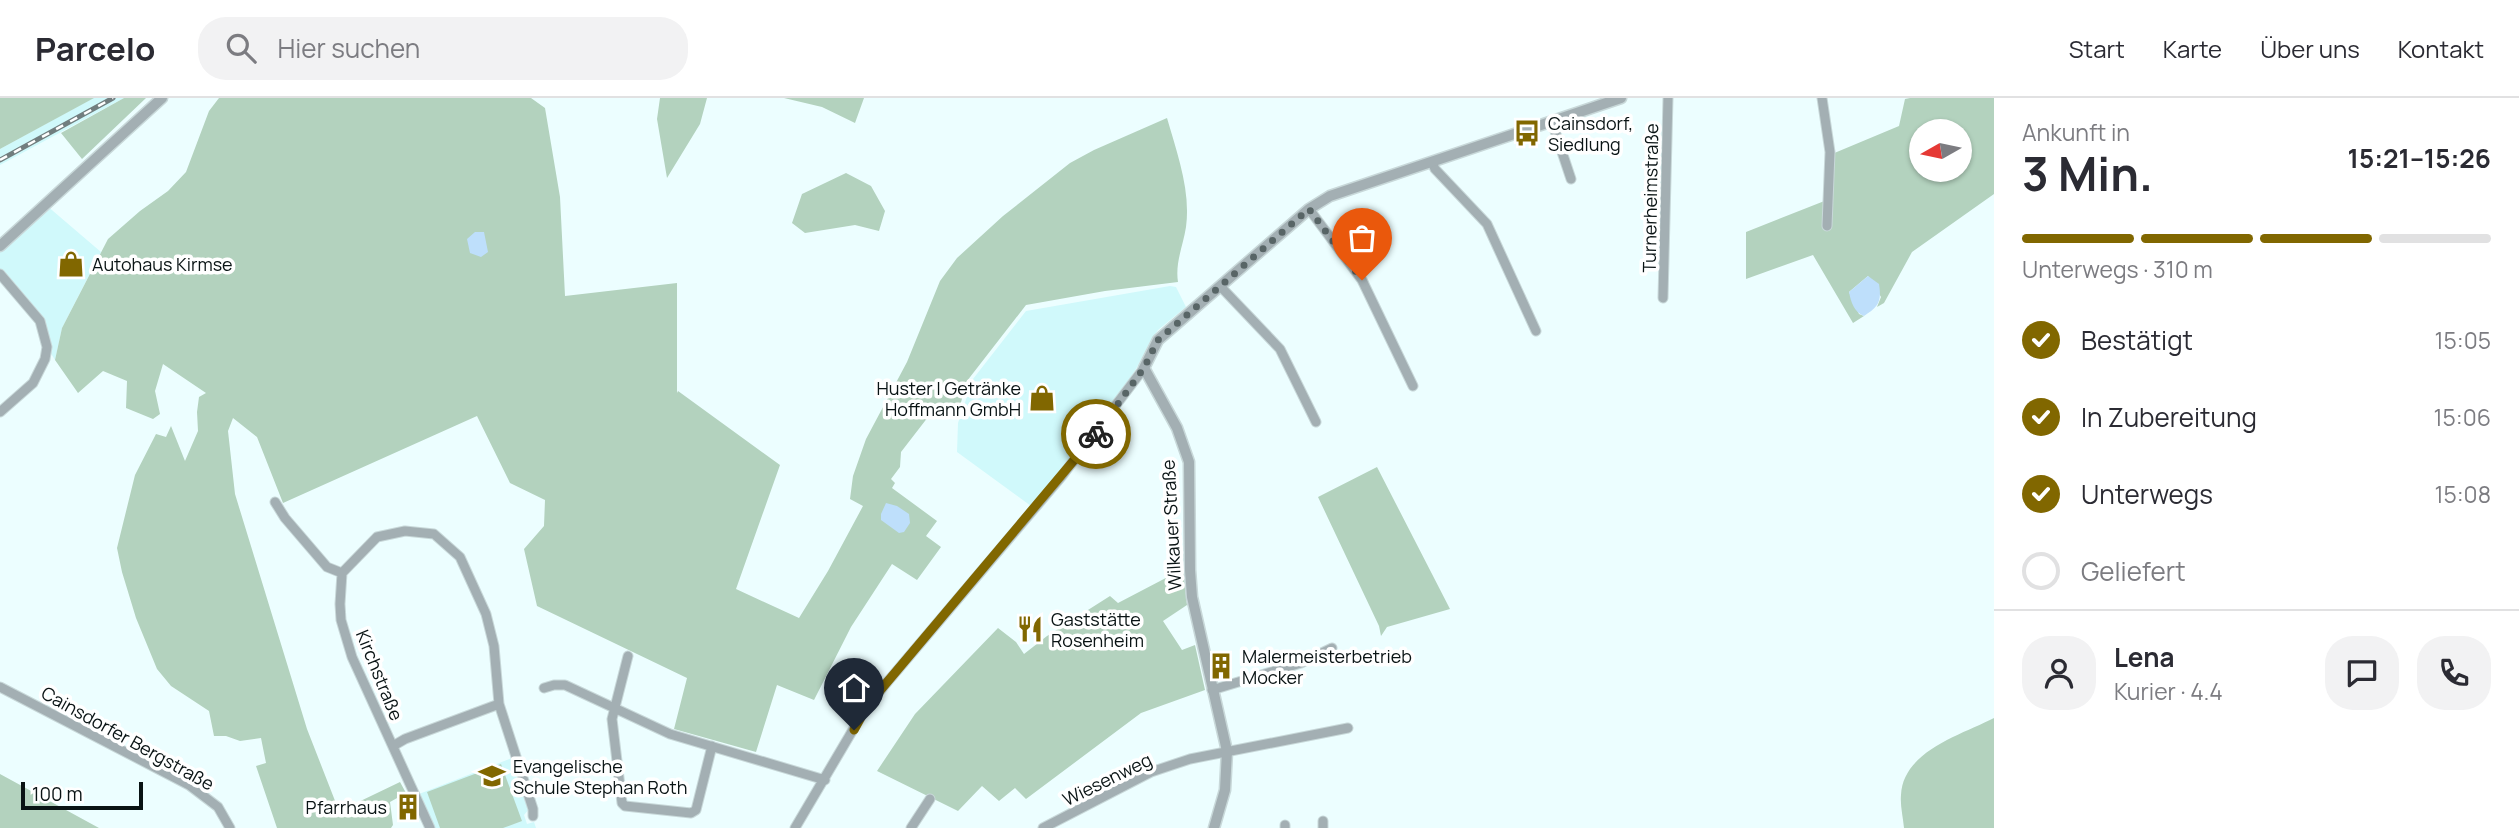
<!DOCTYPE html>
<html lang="de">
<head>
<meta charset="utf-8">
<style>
  :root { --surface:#fff; --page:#f2f2f3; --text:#2b2b33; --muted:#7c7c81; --line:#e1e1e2; --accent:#816700 }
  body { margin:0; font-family:Manrope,sans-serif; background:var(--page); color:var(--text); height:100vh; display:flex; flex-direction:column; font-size:26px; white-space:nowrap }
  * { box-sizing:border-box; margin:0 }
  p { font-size:23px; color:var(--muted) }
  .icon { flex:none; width:38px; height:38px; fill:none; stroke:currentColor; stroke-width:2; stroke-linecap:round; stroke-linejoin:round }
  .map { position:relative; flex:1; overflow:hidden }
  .panel { display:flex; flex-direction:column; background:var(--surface); width:525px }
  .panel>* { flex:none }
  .needle { width:46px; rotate:261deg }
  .buttons { position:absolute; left:1909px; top:21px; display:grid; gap:14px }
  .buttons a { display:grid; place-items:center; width:63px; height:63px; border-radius:50%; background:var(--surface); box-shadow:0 2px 5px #0004; font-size:35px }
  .scale { position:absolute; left:21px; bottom:18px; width:122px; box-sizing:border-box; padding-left:7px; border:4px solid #091314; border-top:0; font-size:19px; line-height:24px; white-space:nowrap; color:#091314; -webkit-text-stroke:5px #fff; paint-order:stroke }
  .pin { position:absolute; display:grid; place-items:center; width:60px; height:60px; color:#fff; margin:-72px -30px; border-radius:50% 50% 50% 0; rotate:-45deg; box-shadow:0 0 7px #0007 }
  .pin .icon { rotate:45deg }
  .courier { position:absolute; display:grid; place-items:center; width:70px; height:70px; margin:-35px; border:5px solid #816700; border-radius:50%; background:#fff; color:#222; box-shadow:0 2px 9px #0007 }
  .overview em { font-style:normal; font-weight:700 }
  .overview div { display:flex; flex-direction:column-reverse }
  .overview { display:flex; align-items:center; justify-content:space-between; height:119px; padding:0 28px }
  h1 { font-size:46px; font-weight:700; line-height:52px }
  .bar { display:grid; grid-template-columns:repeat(4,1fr); gap:10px 7px; align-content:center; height:84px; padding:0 28px }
  .bar i { height:9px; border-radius:5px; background:var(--line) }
  .bar .current { background:var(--accent) }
  .bar p { grid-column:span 4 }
  .line { display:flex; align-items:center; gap:18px; padding:0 28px; border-top:2px solid var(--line) }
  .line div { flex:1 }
  .round { display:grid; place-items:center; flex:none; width:74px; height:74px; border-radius:28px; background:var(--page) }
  ol { padding:0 28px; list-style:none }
  li { display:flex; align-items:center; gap:21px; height:77px }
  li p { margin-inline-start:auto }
  li .icon { padding:7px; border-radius:50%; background:var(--accent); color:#fff; stroke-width:4 }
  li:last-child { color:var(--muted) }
  li i { width:38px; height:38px; border:4px solid var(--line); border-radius:50% }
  header { display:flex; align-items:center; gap:42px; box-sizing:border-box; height:98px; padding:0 35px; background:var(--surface); border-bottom:2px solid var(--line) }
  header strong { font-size:33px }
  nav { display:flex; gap:38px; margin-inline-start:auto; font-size:24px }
  .search { width:490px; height:63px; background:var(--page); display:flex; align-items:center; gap:18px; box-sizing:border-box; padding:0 24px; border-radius:28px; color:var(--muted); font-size:26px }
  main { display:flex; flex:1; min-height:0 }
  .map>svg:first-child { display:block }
  .built { fill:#d0f9fb }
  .green { fill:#b3d2be; fill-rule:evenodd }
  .water { fill:#bedffb }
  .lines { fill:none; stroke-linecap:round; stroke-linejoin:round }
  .minor-casing { stroke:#c8d8d9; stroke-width:11 }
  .tertiary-casing { stroke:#c8d8d9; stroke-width:13 }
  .minor { stroke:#a3afb3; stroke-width:9 }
  .tertiary { stroke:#a3afb3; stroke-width:10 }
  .rail-casing { stroke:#717e7f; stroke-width:5 }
  .rail { stroke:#fff; stroke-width:2.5; stroke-dasharray:8; stroke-linecap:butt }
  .done { stroke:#586566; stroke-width:7; stroke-dasharray:0 12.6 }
  .route { stroke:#816700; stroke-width:9 }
  .labels { text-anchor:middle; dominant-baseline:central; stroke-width:7; stroke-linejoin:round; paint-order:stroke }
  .poi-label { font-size:18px; fill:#091314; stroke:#fff; text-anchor:start }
  .street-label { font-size:18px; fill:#091314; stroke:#fff }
</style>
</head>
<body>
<header>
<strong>Parcelo</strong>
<div class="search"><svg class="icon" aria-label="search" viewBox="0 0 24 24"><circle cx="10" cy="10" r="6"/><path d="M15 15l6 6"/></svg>Hier suchen</div>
<nav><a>Start</a><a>Karte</a><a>Über uns</a><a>Kontakt</a></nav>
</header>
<main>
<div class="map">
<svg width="1994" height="730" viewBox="0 0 1994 730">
  <rect width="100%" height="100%" fill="#ecfeff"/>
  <!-- built -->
  <path class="built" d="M93,0H124L0,67V51Z
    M46,107L101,154L62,230L55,262L47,249L45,237L0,176V146Z
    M1170,188L1176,189L1186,209L1158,232L1150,244L1136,271L1111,309L1031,408L957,354L958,325L973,281L1026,213Z
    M512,660L530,710L524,717L527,726L534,724L536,730H434L419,696Z"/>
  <!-- green -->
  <path class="green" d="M0,0H94L0,51Z
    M124,0H146L82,61L61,35Z
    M219,0H531L545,10L560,99L565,198L677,185V295L678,293L780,367L736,491L799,520L828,473L863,408L850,401L853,378L866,341L907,264L940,183L957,160L1003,118L1070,65L1094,52L1167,20C1177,55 1191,93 1186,129C1183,148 1175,165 1178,184L1105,193L1026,207L967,283L958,315L935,310L901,354L900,369L891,381L895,385L892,390L937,423L926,438L941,449L917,482L892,466L851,529L814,602L777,587L756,654L674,631L687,580L537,508L524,451L544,428L545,402L510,385L477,318L283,405L257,339L233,320L228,333L235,396L307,631L339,713L323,721L400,684L406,695L390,704L393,727L391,730H277L256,668L266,665L261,640L240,643L226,638H214L209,613L171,588L157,571L136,520L122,474L117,450L135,377L156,336L166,339L171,328L185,363L198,333L197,314L199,299L206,295L163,266L155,293L160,316L153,321L126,310L127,283L103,273L78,295L55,262L62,230L108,141L140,113L168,93L186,74L209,13Z
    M660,0H707L700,26L667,80L657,21Z
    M784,0H864L855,25L822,9Z
    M1910,0H1994V96L1912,154L1884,205L1877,209L1881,199L1868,178L1849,194L1859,216L1864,218L1853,225L1813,157L1746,181V134L1832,100V56L1899,28L1905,1ZM1922,33H1960V72H1922Z
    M846,75L871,88L885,113L879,133L855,127L805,135L792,125L802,96Z
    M1377,369L1450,511L1387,529L1381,538L1379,528L1318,399Z
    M1183,471L1187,507L1163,523L1182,552L1195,547L1205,592L1141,615L1026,701L1015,690L999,703L982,688L958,713L877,673L915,616L998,530L1016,544L1024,556L1047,538L1110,498L1118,505Z
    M1994,620V730H1904C1903,719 1900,707 1901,697C1903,653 1961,637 1994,620Z
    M501,666L522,723L503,730H440L427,694Z
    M0,676L99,730H0Z"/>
  <!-- water -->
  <path class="water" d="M475,134H484L488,154L481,159L470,155L467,141Z
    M1868,178L1879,186C1882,204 1878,209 1864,218C1854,214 1851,204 1849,194Z
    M886,405L897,408L909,416L910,425L904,434L899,435L881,422V416Z"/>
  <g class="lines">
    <!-- minor casing -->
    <g class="minor-casing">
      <path id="minor" d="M1822,0L1830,54L1827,128
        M1552,24L1571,81
        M1432,64L1435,71L1487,126L1536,233
        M1309,111L1362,182L1413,288
        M0,176L40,223L47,249L45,261L33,285L0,314
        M1221,189L1280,251L1316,324
        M1663,200L1668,0
        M275,404L285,420L327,469L342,475L340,506L341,522L352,559L430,730
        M342,475L377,439L405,433L434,436L460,459L486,516L494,548L499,606L405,641L393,648
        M628,558L612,621L622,705L625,708L691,715L696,712L712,648
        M0,589L189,687L218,709L230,730
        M544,590L554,587H565L670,636L825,682
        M1212,592L1301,565L1332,550
        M499,606L533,711V718
        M795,730L867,608L1062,378L1144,270
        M911,730L930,701
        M1043,730L1151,674L1190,661L1348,630
        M1285,730V727
        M1323,730V723"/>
    </g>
    <!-- tertiary casing -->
    <g class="tertiary-casing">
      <path id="tertiary" d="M0,148L162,0
        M1214,730L1225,692L1227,653L1192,499L1190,472L1189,364L1177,330L1144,270L1158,242L1309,111L1330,98L1621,0"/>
    </g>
    <!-- minor -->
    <use href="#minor" class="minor"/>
    <!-- tertiary -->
    <use href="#tertiary" class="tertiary"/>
    <!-- rail casing -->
    <g class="rail-casing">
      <path id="rail" d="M0,62L113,0"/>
    </g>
    <!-- rail -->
    <use href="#rail" class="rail"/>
  </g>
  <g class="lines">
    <!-- done -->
    <path class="done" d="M1096,336L1144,270L1158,242L1309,111L1362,182"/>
    <!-- route -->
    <path class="route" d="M854,632L867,608L1096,336"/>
  </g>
  <!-- icons -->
  <defs>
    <g id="bus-bare" transform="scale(2.1)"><path d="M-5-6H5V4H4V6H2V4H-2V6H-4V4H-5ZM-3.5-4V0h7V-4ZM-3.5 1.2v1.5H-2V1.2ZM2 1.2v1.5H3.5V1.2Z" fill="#816700" stroke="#fff" stroke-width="2.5" paint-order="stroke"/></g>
    <g id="shop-bare" transform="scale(2.1)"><path d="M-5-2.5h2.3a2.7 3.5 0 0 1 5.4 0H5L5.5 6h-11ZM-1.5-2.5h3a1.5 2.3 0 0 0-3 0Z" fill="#816700" stroke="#fff" stroke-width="2.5" paint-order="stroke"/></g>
    <g id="restaurant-bare" transform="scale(2.1)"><path d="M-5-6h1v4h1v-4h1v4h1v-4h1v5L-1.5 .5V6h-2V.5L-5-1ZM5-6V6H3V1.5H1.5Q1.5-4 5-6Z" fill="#816700" stroke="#fff" stroke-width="2.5" paint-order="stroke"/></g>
    <g id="building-bare" transform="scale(2.1)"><path d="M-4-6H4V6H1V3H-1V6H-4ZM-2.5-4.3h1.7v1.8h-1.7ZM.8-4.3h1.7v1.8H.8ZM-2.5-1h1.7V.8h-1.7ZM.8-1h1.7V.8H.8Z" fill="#816700" stroke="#fff" stroke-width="2.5" paint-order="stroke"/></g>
    <g id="school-bare" transform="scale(2.1)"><path d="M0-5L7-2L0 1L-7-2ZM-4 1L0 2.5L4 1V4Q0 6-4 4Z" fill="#816700" stroke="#fff" stroke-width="2.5" paint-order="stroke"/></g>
  </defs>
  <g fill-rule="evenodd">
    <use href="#bus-bare" x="1527" y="35"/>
    <use href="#shop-bare" x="71" y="166"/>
    <use href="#shop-bare" x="1042" y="300"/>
    <use href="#restaurant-bare" x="1030" y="531"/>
    <use href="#building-bare" x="1221" y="568"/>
    <use href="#school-bare" x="492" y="678"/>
    <use href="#building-bare" x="408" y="709"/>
  </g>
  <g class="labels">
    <!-- poi labels -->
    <g class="poi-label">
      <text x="1548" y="25">Cainsdorf,<tspan x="1548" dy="21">Siedlung</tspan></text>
      <text x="92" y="166">Autohaus Kirmse</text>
      <text x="1021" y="290" text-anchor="end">Huster | Getränke<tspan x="1021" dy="21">Hoffmann GmbH</tspan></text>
      <text x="1051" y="521">Gaststätte<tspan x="1051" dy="21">Rosenheim</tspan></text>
      <text x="1242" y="558">Malermeisterbetrieb<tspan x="1242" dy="21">Mocker</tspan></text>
      <text x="513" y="668">Evangelische<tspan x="513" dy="21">Schule Stephan Roth</tspan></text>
      <text x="387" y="709" text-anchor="end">Pfarrhaus</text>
    </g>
    <!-- street labels -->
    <g class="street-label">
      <text transform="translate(1650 100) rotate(-89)">Turnerheimstraße</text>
      <text transform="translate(1171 427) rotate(-93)">Wilkauer Straße</text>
      <text transform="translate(380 577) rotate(68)">Kirchstraße</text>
      <text transform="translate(128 640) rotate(29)">Cainsdorfer Bergstraße</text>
      <text transform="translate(1107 681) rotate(-26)">Wiesenweg</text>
    </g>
  </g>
</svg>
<div class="buttons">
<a><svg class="needle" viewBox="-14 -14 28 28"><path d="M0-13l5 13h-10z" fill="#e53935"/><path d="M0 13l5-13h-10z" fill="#7c7c81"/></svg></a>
</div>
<div class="scale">100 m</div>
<div class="pin" style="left:1362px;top:182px;background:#ea580c"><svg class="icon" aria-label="bag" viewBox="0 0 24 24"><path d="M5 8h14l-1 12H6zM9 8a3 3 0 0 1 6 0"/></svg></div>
<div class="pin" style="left:854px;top:632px;background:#1f2937"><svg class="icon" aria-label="home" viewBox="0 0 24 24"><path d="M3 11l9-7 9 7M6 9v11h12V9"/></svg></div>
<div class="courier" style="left:1096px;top:336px"><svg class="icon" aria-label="bike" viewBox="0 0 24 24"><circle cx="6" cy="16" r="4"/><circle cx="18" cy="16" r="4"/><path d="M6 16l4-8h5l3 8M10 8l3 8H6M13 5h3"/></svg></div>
</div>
<section class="panel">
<div class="overview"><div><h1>3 Min.</h1><p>Ankunft in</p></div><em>15:21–15:26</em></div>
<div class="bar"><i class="current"></i><i class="current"></i><i class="current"></i><i></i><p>Unterwegs · 310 m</p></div>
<ol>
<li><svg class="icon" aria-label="check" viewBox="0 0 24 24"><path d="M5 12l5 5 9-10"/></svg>Bestätigt<p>15:05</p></li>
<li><svg class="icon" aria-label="check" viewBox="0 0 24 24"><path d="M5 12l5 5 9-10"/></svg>In Zubereitung<p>15:06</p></li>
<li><svg class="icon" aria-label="check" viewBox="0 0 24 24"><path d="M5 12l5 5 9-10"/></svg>Unterwegs<p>15:08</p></li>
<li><i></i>Geliefert</li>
</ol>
<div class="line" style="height:126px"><a class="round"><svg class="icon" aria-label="person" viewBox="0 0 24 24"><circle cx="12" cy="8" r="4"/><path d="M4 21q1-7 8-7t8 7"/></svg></a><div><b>Lena</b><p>Kurier · 4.4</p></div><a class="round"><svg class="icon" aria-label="chat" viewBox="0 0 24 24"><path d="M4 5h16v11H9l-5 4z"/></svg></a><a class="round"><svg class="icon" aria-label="phone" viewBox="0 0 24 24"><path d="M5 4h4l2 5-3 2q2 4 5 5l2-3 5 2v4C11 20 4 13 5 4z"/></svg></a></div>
</section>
</main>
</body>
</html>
